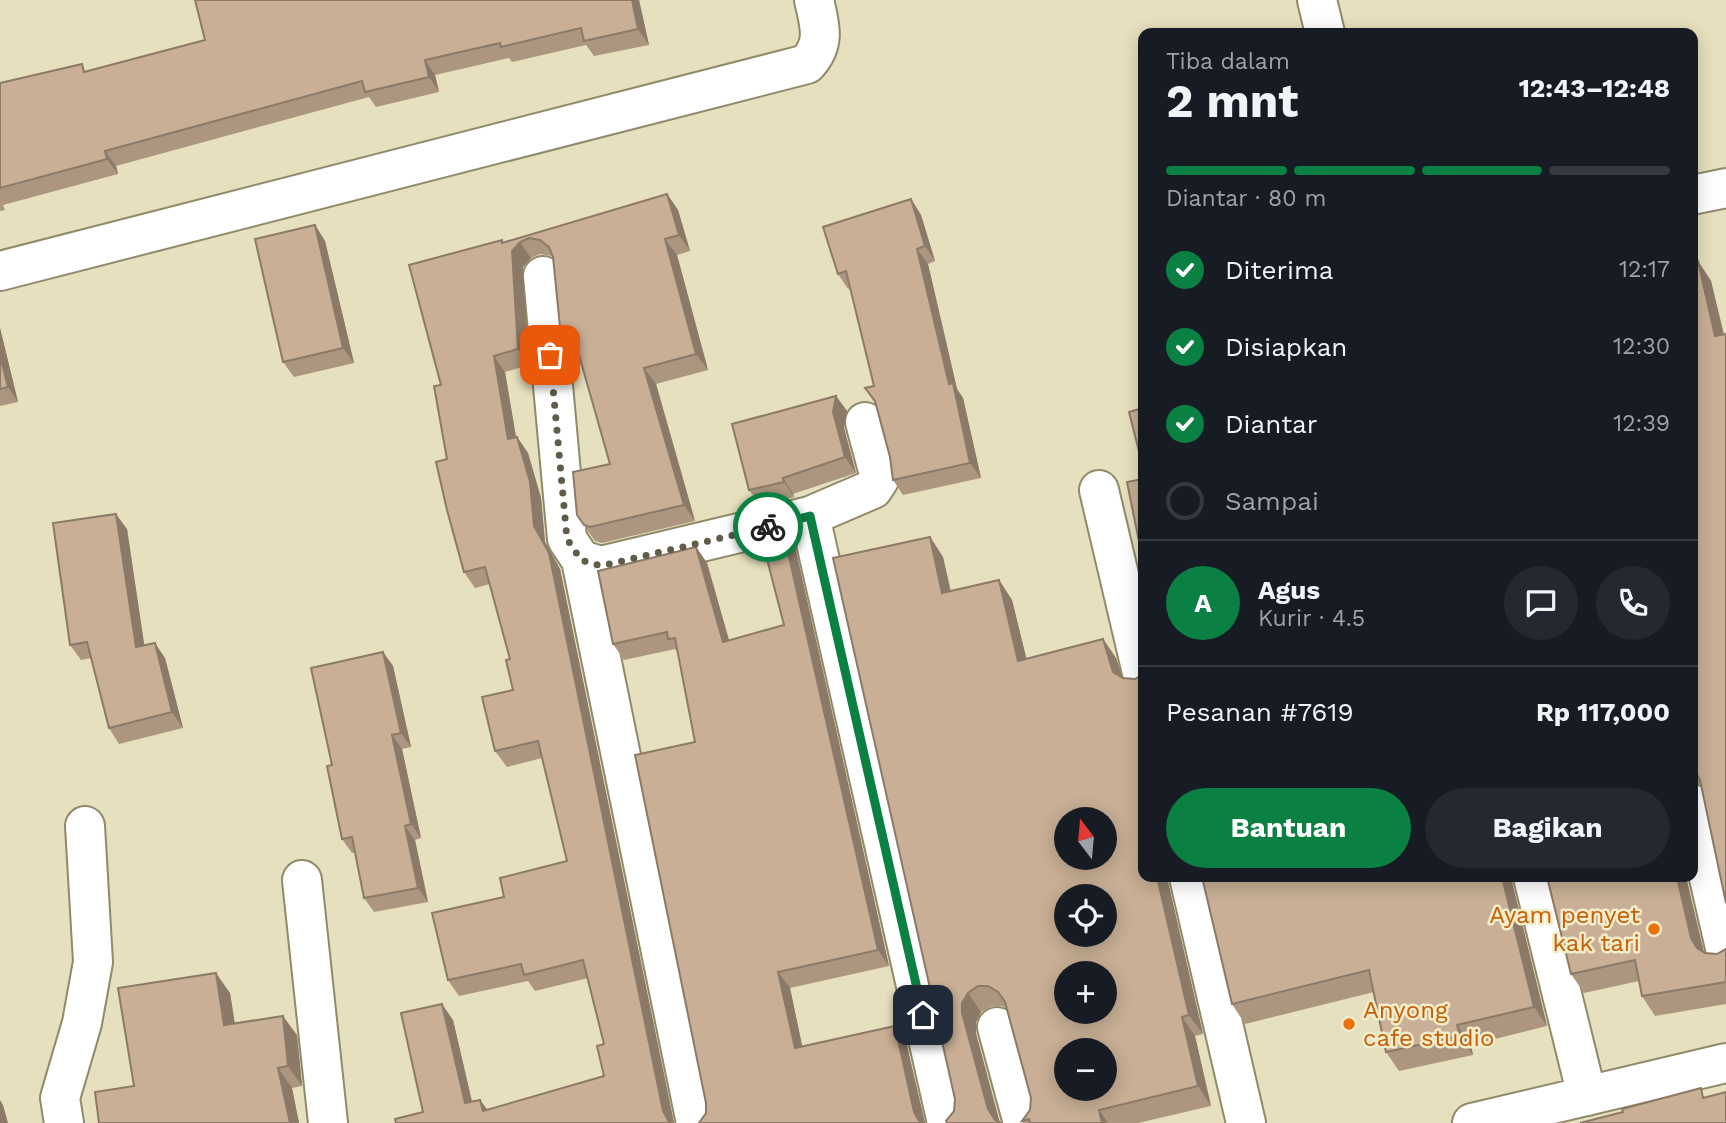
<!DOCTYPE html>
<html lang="id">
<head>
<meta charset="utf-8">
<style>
  :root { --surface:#171b24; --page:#242831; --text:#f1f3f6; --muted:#9ea1a6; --line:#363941; --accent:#0b8043 }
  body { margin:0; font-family:"Work Sans",sans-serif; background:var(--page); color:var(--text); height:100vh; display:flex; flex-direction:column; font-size:26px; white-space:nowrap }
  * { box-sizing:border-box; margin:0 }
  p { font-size:23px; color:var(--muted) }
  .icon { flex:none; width:38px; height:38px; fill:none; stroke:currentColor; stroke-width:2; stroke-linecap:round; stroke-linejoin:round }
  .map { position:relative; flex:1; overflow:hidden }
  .side { position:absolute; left:1138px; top:28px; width:560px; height:854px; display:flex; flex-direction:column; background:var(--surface); border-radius:14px; box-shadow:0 4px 18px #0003 }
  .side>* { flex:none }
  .needle { width:46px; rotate:344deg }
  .fabs { position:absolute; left:1054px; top:807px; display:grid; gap:14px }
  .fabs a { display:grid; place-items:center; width:63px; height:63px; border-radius:50%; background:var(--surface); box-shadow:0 4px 18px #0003; font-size:35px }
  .pin { position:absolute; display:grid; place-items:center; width:60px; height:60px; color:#fff; margin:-30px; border-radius:14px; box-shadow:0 4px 10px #0006 }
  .courier { position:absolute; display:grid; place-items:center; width:70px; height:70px; margin:-35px; border:5px solid #0b8043; border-radius:50%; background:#fff; color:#222; box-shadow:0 2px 9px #0007 }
  .overview em { font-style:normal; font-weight:700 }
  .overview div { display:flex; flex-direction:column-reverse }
  .overview { display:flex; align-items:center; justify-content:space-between; height:119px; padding:0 28px }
  h1 { font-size:46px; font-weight:700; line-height:52px }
  .bar { display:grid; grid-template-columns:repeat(4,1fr); gap:10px 7px; align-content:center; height:84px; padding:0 28px }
  .bar i { height:9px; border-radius:5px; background:var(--line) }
  .bar .active { background:var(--accent) }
  .bar p { grid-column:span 4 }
  .line { display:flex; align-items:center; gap:18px; padding:0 28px; border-top:2px solid var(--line) }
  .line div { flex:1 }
  .round { display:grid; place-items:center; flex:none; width:74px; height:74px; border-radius:37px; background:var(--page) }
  ol { padding:0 28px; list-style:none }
  li { display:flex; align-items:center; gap:21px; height:77px }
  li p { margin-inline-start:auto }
  li .icon { padding:7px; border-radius:50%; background:var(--accent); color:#fff; stroke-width:4 }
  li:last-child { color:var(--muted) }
  li i { width:38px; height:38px; border:4px solid var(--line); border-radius:50% }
  .action { display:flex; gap:14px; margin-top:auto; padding:14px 28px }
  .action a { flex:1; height:80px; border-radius:42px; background:var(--accent); color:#fff; font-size:28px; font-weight:700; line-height:80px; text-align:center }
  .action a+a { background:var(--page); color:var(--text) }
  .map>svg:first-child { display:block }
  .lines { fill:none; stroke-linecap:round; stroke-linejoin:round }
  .minor-casing { stroke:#908a6a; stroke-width:42 }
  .minor { stroke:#fff; stroke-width:38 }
  .wall { fill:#ac9680 }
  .shaded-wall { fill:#8c7a68 }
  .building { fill:#c8af95; stroke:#8c7a68; stroke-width:2; fill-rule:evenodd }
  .done { stroke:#605c48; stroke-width:7; stroke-dasharray:0 12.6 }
  .route { stroke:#0b8043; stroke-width:9 }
  .food-dot { fill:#e8710a; stroke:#f4edcb; stroke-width:2.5 }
  .labels { text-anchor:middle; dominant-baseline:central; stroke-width:5; stroke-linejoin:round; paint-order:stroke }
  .food-label { font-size:24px; fill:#c56008; stroke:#f4edcb; text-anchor:end }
</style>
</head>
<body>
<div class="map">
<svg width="1726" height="1123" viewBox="0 0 1726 1123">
  <rect width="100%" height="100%" fill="#e7e0be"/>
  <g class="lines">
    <!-- minor casing -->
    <g class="minor-casing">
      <path id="minor" d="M1317,0L1325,33
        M1692,195L1726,188
        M0,271L807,64C826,43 820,26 814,0
        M543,276L567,539L581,560L601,566L810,516L947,1123
        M1099,490L1143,677
        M810,516L873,489L880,478L865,422
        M581,560L696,1123
        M1692,804L1726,952
        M1189,877L1246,1123
        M1533,877L1587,1096
        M302,880L328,1123
        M997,1027L1023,1123
        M64,1123L60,1098L82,1023L93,962L85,826
        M1472,1123L1726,1063"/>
    </g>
    <!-- minor -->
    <use href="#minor" class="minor"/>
  </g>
  <!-- wall -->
  <path class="wall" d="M639,0L649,45L594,56L586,45L512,62L509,58L435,75L439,92L376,107L369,97L116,166L118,174L3,205L5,210L0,211V83L87,71Z
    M667,194L678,210L690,251L677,255L708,370L656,384L695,521L602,543L595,541L577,515L610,464L578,351L572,353L561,337L553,257L552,256L540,254L531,258L523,267L529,365L505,372L516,437H517L528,453L541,498L545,542L560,569L674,1123H396L423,1112L453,1020L472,1102L480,1100L487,1110L604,1076V1044L588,978L535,991L528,981L459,996L448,980L504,897L567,861L542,758L507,767L495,751L513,690L510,659L490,584L475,588L464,572L447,459L441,385L503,242Z
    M911,199L921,215L935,261L928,264L957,389L963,398L981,478L903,495L893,480L890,457L876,405L865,388L874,386L850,288L848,289L838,274Z
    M315,225L325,241L354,363L294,377L283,362Z
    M1698,261L1711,281L1724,334L1701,785L1692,783V263Z
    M0,328L18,402L0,406Z
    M836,396L847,411L844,428L856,473L793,494L794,497L760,505L749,490Z
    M782,526L794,542L889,966L790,988L802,1046L895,1026L906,1042L925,1123H699L706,1113V1103L695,742L678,653L675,649L624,660L613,644L696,547L707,563L729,640L784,625Z
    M127,529L144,645L165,658L183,728L119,744L109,728L91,658L81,660L70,645Z
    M930,537L943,557L951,591L999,580L1012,600L1026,659L1103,639L1116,658L1123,678L1135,679L1143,877L1168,882L1203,1034L1195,1036L1211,1106L1138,1123H1023L1022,1121L1030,1110L1031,1098L1006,1008L1002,1006H992L981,1012L976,1022V1033L954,1111L955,1099Z
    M383,652L393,666L411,747L402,749L421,838L415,840L428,902L374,912L364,898L355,852L352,853L342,839L332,765Z
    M1547,877H1686L1704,952L1705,953L1717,954L1726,949V1004L1655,1016L1642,996L1639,981L1584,993L1571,974Z
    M1512,882L1547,1026L1471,1045L1473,1055L1399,1071L1386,1052L1374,992L1245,1024L1232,1004Z
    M230,993L235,1024L297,1035L302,1086L292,1088L299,1123H99L134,1086Z"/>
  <!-- shaded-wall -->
  <path class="shaded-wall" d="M632,0H639L649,45L638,29Z
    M425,60L435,75L439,92L429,77Z
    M105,151L116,166L118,174L107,159Z
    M667,194L678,210L690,251L679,235Z
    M911,199L921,215L935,261L925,246Z
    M315,225L325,241L354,363L343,348Z
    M665,239L677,255L708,370L696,354Z
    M502,240L512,255V251L520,242L531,258L523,267L529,365L518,349Z
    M917,249L928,264L957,389L963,398L981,478L970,463L949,384Z
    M1698,261L1711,281L1726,345L1715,336Z
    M0,328L18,402L8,387L0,356Z
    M494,356L505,372L519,455L508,439Z
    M644,368L656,384L695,521L684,505Z
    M836,396L847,411L844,428L856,473L845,457L833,412Z
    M517,437L528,453L541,498L545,542L560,569L674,1123H670L663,1111L534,526Z
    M783,478L793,494L794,497L784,482Z
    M116,514L127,529L147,663L136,647Z
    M782,526L794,542L889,966L878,950Z
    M930,537L943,557L955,613L942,593Z
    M696,547L707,563L734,658L723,642Z
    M999,580L1012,600L1032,681L1018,661Z
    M1103,639L1116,658L1127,691L1113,672Z
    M155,643L165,658L183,728L172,712Z
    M383,652L393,666L411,747L401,733Z
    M392,735L402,749L421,838L411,824Z
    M405,826L415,840L428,902L418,888Z
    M1157,877H1168V882L1203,1034L1189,1015Z
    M1502,877H1512V882L1547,1026L1534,1007Z
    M1677,877H1686L1705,957L1697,948L1691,938Z
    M778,972L790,988L806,1064L795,1048Z
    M216,973L230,993L238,1045L224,1025Z
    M968,993L981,1012L976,1022V1033L1000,1123H997L988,1109L962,1013V1003Z
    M442,1004L453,1020L476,1119L465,1103Z
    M283,1016L297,1035L302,1086L288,1066Z
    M1182,1017L1195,1036L1211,1106L1198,1086Z
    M1457,1025L1471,1045L1473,1055L1460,1036Z
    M895,1026L906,1042L925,1123H921L914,1112Z
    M278,1068L292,1088L299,1123H290Z
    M0,1100L3,1105L8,1123H0Z
    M480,1100L492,1116L483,1111Z
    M1099,1110L1108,1123H1102Z"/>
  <!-- building -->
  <path class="building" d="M195,0H632L638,29L584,41L581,28L501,47L500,43L425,60L429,77L365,92L362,81L105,151L107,159L0,188V83L82,64L84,72L205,40Z
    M667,194L679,235L665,239L696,354L644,368L684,505L590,527L584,525L577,515L573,472L610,464L573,334L561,337L553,257L549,247L540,240L529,238L520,242L512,251L518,349L494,356L508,439L517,437L530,482L534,526L549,553L663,1111L669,1122L671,1123H396L395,1119L423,1112L401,1013L442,1004L465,1103L480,1100L483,1111L604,1076L597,1046L604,1044L583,960L524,975L521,964L448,980L432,913L504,897L500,878L567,861L538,741L495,751L482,697L513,690L506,660L510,659L485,567L464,572L447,510L436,462L447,459L434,386L441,385L409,265L502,240V243Z
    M911,199L925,246L917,249L949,384L953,383L970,463L893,480L890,457L875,401L865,388L874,386L846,271L838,274L823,227Z
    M315,225L343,348L283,362L255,239Z
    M1698,261L1715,336L1726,334V903L1700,780L1695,770L1692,769V263Z
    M0,356L8,387L0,389Z
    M836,396L833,412L845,457L783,478L784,482L749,490L732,424Z
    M1143,408V467L1129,412Z
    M1143,479V561L1127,482Z
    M116,514L136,647L155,643L172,712L109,728L87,642L70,645L53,523Z
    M782,526L878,950L778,972L795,1048L895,1026L914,1112L919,1121L922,1123H699L706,1113V1103L635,755L695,742L675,638L668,639L667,632L613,644L598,571L696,547L723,642L784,625L760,532Z
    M930,537L942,593L999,580L1018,661L1103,639L1113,672L1123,678L1135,679L1143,674V877H1157L1189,1015L1182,1017L1198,1086L1099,1110L1102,1123H1030L1029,1119L1022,1121L1030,1110L1031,1098L1005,1002L998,992L988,986H978L968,993L962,1003V1013L988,1109L995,1120L1001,1123H947L946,1121L954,1111L955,1099L833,558ZM1066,819H1104V858H1066ZM1066,896H1104V934H1066ZM1066,973H1104V1012H1066ZM1066,1050H1104V1088H1066Z
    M383,652L401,733L392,735L411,824L405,826L418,888L364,898L352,837L342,839L327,766L332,765L311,668Z
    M1202,877H1502L1534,1007L1457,1025L1460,1036L1386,1052L1369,970L1232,1004Z
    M1547,877H1677L1691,938L1697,948L1705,953L1717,954L1726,949V982L1642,996L1635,960L1571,974Z
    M216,973L224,1025L283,1016L288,1066L278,1068L290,1123H99L95,1092L134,1086L118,988Z
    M1701,1088L1703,1098L1726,1092V1123H1580L1623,1112L1622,1109Z"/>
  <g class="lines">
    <!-- done -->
    <path class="done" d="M550,355L567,539L581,560L601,566L768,527"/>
    <!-- route -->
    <path class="route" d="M768,527L810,516L923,1015"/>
  </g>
  <!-- markers -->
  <g class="food-dot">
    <circle cx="1654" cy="929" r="7"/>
    <circle cx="1349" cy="1024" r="7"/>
  </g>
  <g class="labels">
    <!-- food labels -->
    <g class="food-label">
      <text x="1640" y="915">Ayam penyet<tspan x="1640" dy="28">kak tari</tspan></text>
      <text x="1363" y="1010" text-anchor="start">Anyong<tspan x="1363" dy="28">cafe studio</tspan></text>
    </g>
  </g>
</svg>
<div class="fabs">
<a><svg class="needle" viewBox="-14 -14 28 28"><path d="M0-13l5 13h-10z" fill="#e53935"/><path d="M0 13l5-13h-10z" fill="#9ea1a6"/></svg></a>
<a><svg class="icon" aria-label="locate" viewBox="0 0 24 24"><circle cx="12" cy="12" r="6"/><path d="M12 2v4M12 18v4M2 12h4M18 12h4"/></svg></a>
<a>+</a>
<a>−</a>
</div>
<div class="pin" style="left:550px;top:355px;background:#ea580c"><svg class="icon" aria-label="bag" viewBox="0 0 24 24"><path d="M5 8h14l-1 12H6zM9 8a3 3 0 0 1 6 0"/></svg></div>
<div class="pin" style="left:923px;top:1015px;background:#1f2937"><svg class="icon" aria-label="home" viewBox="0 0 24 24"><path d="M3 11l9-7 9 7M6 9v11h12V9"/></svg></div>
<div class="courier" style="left:768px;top:527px"><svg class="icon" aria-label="bike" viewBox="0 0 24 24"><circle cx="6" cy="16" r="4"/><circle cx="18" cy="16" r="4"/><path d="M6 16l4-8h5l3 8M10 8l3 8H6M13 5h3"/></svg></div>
<section class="side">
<div class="overview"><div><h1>2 mnt</h1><p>Tiba dalam</p></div><em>12:43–12:48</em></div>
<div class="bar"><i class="active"></i><i class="active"></i><i class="active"></i><i></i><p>Diantar · 80 m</p></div>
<ol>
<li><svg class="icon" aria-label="check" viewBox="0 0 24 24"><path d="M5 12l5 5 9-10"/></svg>Diterima<p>12:17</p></li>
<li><svg class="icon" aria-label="check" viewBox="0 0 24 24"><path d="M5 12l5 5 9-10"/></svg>Disiapkan<p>12:30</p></li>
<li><svg class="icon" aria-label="check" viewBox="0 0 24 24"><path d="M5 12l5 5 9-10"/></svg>Diantar<p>12:39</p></li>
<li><i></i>Sampai</li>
</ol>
<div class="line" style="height:126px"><b class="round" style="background:var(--accent);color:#fff">A</b><div><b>Agus</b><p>Kurir · 4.5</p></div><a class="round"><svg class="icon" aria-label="chat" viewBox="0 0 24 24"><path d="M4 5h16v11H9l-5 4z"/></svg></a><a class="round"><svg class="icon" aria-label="phone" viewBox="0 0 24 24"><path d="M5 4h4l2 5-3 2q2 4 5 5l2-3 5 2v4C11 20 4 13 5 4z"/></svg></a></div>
<div class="line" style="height:91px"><div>Pesanan #7619</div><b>Rp 117,000</b></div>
<div class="action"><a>Bantuan</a><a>Bagikan</a></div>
</section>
</div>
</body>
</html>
